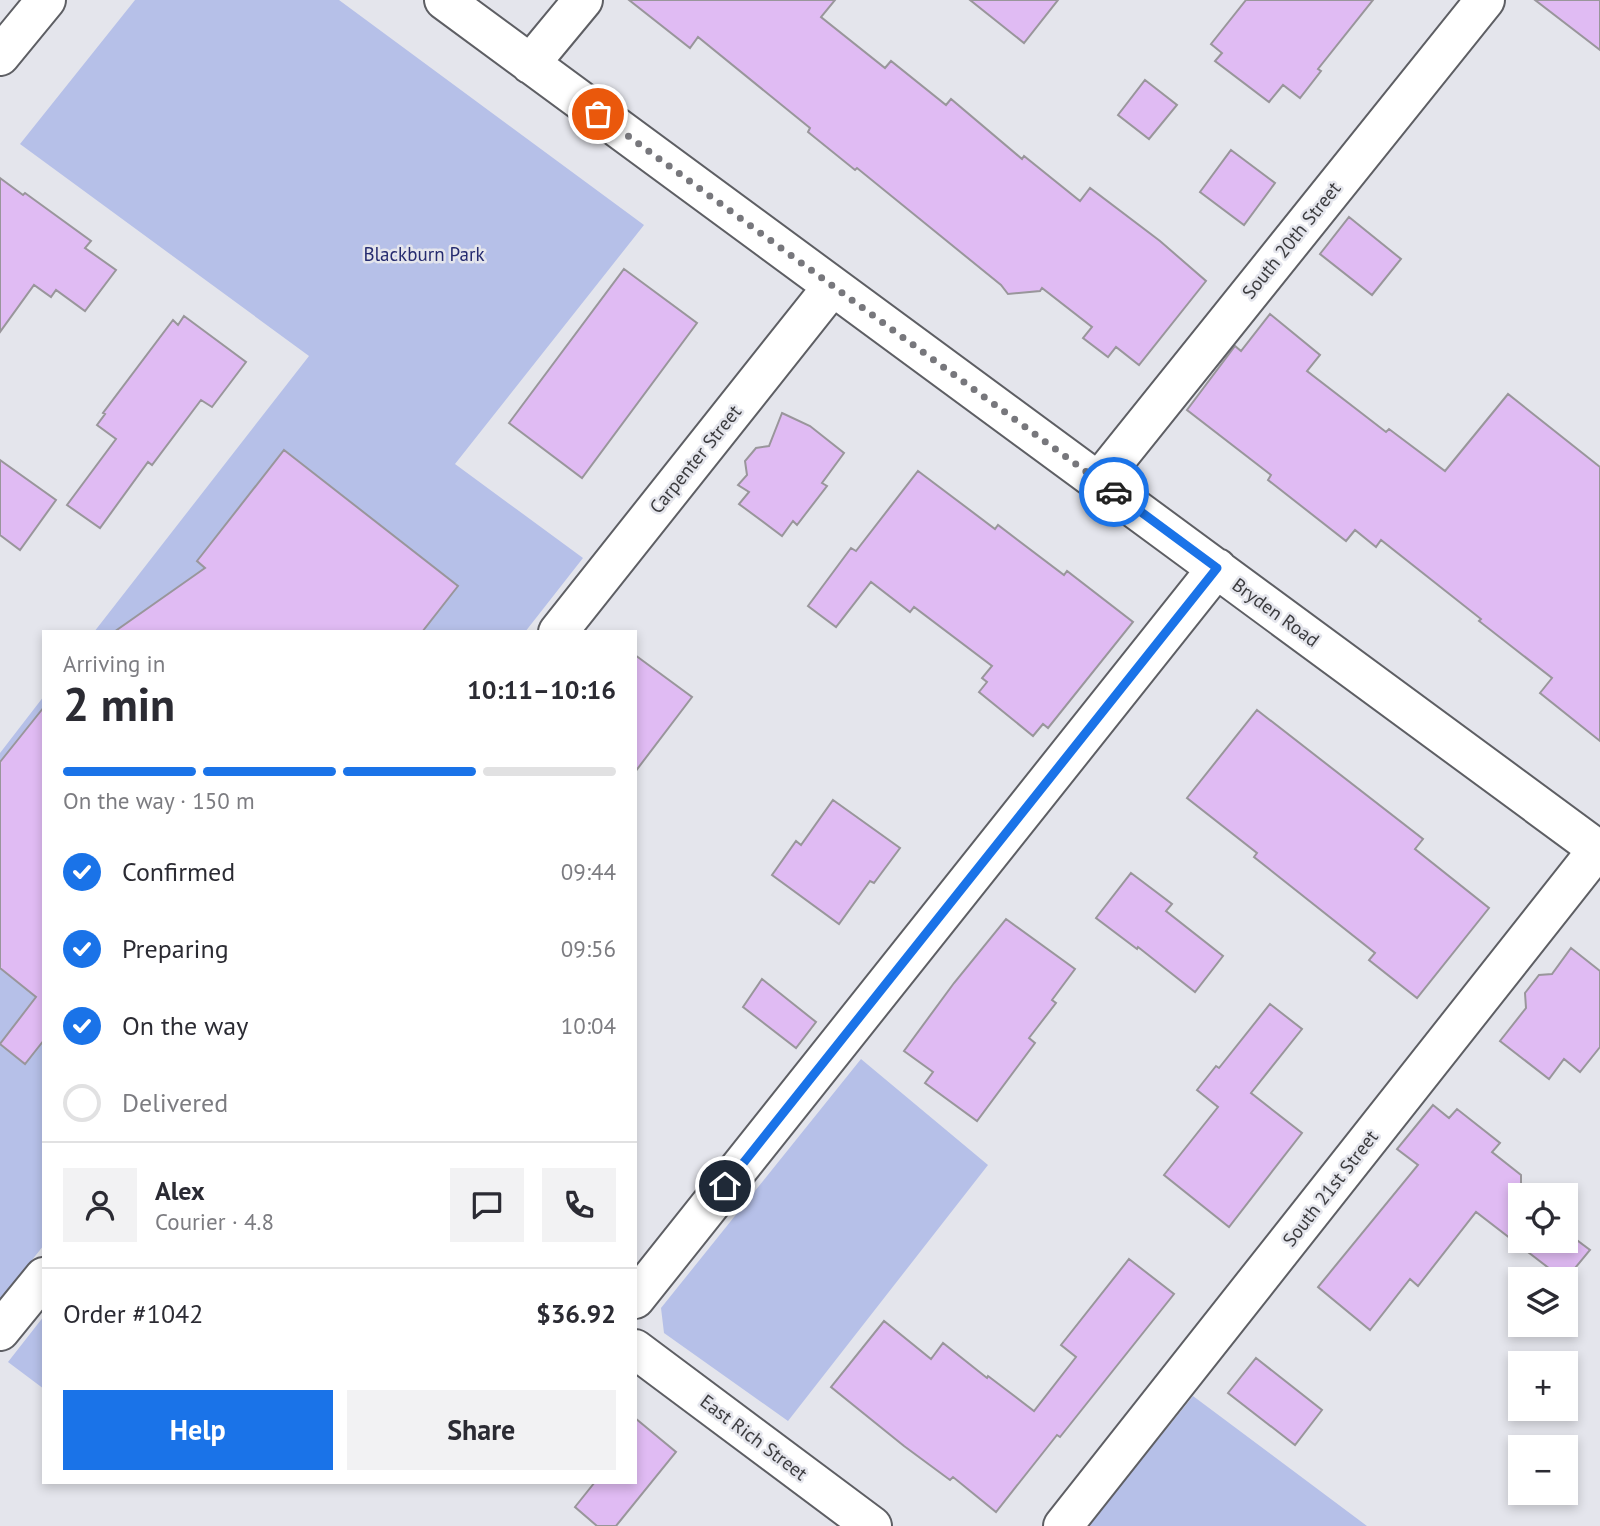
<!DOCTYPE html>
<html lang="en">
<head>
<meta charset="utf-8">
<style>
  :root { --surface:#fff; --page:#f2f2f3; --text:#2b2b33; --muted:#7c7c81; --line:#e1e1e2; --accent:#1a73e8 }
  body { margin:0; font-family:"PT Sans",sans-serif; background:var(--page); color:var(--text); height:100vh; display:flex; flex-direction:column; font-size:26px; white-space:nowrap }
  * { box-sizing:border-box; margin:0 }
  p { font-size:23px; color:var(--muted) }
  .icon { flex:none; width:38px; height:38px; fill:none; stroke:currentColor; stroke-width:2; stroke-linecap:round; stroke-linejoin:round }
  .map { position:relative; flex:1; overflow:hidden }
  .panel { position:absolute; left:42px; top:630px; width:595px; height:854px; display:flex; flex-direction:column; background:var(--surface); border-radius:0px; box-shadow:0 4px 10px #0003 }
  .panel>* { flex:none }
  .tools { position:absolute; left:1508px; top:1183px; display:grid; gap:14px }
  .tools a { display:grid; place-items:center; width:70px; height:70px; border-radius:0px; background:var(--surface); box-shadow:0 4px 10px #0003; font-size:35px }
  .pin { position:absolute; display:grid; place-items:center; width:60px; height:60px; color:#fff; margin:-30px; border:4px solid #fff; border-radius:50%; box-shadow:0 2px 7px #0007 }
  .courier { position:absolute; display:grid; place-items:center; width:70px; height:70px; margin:-35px; border:5px solid #1a73e8; border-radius:50%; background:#fff; color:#222; box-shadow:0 2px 9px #0007 }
  .headline em { font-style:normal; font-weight:800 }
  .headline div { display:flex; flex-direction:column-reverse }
  .headline { display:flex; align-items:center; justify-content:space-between; height:119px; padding:0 21px }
  h1 { font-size:46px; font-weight:800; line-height:52px }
  .bar { display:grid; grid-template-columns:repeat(4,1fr); gap:10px 7px; align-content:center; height:84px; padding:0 21px }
  .bar i { height:9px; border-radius:5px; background:var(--line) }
  .bar .selected { background:var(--accent) }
  .bar p { grid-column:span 4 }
  .line { display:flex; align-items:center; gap:18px; padding:0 21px; border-top:2px solid var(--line) }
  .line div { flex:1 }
  .round { display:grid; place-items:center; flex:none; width:74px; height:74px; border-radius:0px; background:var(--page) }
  ol { padding:0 21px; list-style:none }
  li { display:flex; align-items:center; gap:21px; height:77px }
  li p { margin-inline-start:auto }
  li .icon { padding:7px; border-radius:50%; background:var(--accent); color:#fff; stroke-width:4 }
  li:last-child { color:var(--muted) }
  li i { width:38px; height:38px; border:4px solid var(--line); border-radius:50% }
  .primary-button { display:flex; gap:14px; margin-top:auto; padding:14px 21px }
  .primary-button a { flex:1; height:80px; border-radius:0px; background:var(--accent); color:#fff; font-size:28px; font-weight:800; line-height:80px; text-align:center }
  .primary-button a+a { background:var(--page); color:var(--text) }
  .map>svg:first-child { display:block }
  .green { fill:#b6c0e8 }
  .building { fill:#e0bbf3; stroke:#99969b; stroke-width:2 }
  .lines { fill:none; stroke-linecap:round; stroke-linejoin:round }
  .minor-casing { stroke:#5e5f64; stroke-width:42 }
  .minor { stroke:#fff; stroke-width:38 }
  .done { stroke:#77777c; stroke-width:7; stroke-dasharray:0 12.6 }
  .route { stroke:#1a73e8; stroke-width:9 }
  .labels { text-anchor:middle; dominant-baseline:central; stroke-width:5; stroke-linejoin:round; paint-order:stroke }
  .street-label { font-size:19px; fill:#3c3c3f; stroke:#e4e5ec }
  .park-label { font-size:19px; fill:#252b6f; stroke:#e4e5ec }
</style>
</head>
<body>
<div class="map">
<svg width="1600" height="1526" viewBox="0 0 1600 1526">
  <rect width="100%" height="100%" fill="#e4e5ec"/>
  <!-- green -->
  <path class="green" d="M135,0H339L644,225L455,464L583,558L525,632H94L309,356L20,144Z
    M44,696V1245L0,1300V753Z
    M861,1059L988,1165L788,1421L664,1333L661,1308Z
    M44,1316V1389L8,1362Z
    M1193,1396L1367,1526H1088Z"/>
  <!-- building -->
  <path class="building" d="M629,0H835L821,17L885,68L891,61L946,105L951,99L1022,159L1024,156L1080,201L1090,188L1160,241L1206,281L1139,365L1116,347L1108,357L1083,338L1092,327L1042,288L1040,291L1008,294L1001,285L857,168L855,170L808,132L810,128L698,37L690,48Z
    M970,0H1058L1024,43Z
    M1246,0H1373L1318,69L1321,71L1300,98L1283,85L1269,102L1215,61L1222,53L1211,44Z
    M1535,0H1600V50Z
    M1145,80L1177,105L1149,139L1118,115Z
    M1231,150L1275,183L1244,225L1200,192Z
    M0,178L23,195L25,193L91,241L85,248L116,270L85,311L56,290L51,297L34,285L0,332Z
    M1349,217L1401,259L1372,295L1320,254Z
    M624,269L697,323L582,478L509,423Z
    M1270,314L1320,355L1307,371L1386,432L1389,429L1445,471L1508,394L1600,467V741L1540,693L1552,678L1479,621L1481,619L1381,540L1376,547L1355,530L1346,541L1268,480L1271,475L1187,410L1235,346L1241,351Z
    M184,316L246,362L212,407L201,400L152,465L148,462L100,528L67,505L116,439L97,425L105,414L103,413L173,320L178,325Z
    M782,413L810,426L844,453L822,483L827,486L797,525L793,521L782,536L739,504L749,492L738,485L747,475L745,461L756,448L769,446Z
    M284,450L458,586L422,632H114L205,568L197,561Z
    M0,460L56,500L20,550L0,535Z
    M918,471L995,529L998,525L1064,575L1067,571L1133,622L1048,728L1043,724L1033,736L979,692L987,682L982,678L992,666L914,607L910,612L871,582L836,627L808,606L851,548L856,551Z
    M635,655L692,697L635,772Z
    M44,707V1040L25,1064L0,1044L36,997L0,968V762Z
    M1257,710L1423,839L1415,849L1489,908L1417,998L1369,960L1375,953L1254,857L1257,853L1187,798Z
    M833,800L900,848L874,883L870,881L839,924L772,875L796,841L801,845Z
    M1131,873L1172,904L1166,911L1223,956L1195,992L1138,947L1137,949L1096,918Z
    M1006,919L1075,969L1052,1000L1056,1003L1029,1038L1035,1043L977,1121L925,1083L933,1072L904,1051L954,983Z
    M1571,948L1600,971V1047L1580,1072L1564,1059L1549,1079L1500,1041L1526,1008L1525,993L1539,975L1552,974Z
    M762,979L816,1022L796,1048L743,1007Z
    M1270,1004L1302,1029L1251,1093L1302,1133L1229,1227L1164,1175L1218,1107L1197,1090L1216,1066L1219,1068Z
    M1433,1105L1449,1118L1457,1109L1500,1143L1492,1152L1521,1175V1241H1566V1232L1590,1250L1566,1279H1563L1476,1212L1418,1286L1410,1279L1370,1330L1318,1287L1418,1165L1397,1149Z
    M1129,1259L1174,1294L1060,1437L1057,1435L996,1512L953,1477L950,1480L904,1446L831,1387L884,1321L931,1359L943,1343L987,1378L988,1376L1034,1411L1076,1357L1061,1345Z
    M1256,1358L1322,1410L1295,1445L1228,1393Z
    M635,1418L676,1452L616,1526H597L575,1507L595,1482H635Z"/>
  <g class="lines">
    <!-- minor casing -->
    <g class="minor-casing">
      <path id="minor" d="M444,0L1600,851
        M0,56L46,0
        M530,64L583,0
        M1099,481L1485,0
        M558,632L832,287
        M635,1299L1217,568
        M0,1331L44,1277
        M635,1349L872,1526
        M1063,1526L1598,849"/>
    </g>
    <!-- minor -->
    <use href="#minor" class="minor"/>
  </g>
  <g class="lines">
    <!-- done -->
    <path class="done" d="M598,114L1114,492"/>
    <!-- route -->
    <path class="route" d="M725,1186L1217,568L1114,492"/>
  </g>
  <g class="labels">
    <!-- street labels -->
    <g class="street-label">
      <text transform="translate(1291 240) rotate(-51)">South 20th Street</text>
      <text transform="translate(695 459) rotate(-51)">Carpenter Street</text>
      <text transform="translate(1276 612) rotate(36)">Bryden Road</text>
      <text transform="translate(1330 1188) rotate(-52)">South 21st Street</text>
      <text transform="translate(754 1437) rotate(37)">East Rich Street</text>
    </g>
    <!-- park labels -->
    <g class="park-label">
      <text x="424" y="254">Blackburn Park</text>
    </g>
  </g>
</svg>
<div class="tools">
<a><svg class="icon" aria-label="locate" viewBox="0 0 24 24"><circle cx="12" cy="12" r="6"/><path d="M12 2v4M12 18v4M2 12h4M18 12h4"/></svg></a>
<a><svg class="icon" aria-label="layers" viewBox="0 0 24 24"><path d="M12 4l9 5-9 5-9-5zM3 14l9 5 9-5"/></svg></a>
<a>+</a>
<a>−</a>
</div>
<div class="pin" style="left:598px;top:114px;background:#ea580c"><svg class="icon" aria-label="bag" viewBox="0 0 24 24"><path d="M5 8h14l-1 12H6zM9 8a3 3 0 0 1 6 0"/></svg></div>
<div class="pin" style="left:725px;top:1186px;background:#1f2937"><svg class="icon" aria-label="home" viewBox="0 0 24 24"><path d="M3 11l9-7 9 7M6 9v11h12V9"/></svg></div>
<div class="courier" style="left:1114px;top:492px"><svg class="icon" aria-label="car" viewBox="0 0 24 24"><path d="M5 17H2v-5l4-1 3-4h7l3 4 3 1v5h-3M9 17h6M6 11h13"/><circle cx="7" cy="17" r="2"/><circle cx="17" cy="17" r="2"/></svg></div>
<section class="panel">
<div class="headline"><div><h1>2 min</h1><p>Arriving in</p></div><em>10:11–10:16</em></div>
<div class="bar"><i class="selected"></i><i class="selected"></i><i class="selected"></i><i></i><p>On the way · 150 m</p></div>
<ol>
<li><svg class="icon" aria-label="check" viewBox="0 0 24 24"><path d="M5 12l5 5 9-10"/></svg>Confirmed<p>09:44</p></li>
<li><svg class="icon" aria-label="check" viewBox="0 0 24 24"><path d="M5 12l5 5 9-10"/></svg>Preparing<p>09:56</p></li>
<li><svg class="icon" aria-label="check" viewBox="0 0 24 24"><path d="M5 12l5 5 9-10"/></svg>On the way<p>10:04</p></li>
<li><i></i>Delivered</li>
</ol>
<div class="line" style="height:126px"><a class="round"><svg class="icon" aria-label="person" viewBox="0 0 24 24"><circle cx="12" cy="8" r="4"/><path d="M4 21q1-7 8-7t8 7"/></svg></a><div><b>Alex</b><p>Courier · 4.8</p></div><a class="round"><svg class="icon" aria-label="chat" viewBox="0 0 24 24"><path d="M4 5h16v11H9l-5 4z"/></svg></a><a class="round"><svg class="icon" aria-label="phone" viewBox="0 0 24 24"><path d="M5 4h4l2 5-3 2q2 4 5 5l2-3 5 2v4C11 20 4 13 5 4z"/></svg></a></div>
<div class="line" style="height:91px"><div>Order #1042</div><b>$36.92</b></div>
<div class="primary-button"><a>Help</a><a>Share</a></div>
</section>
</div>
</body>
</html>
